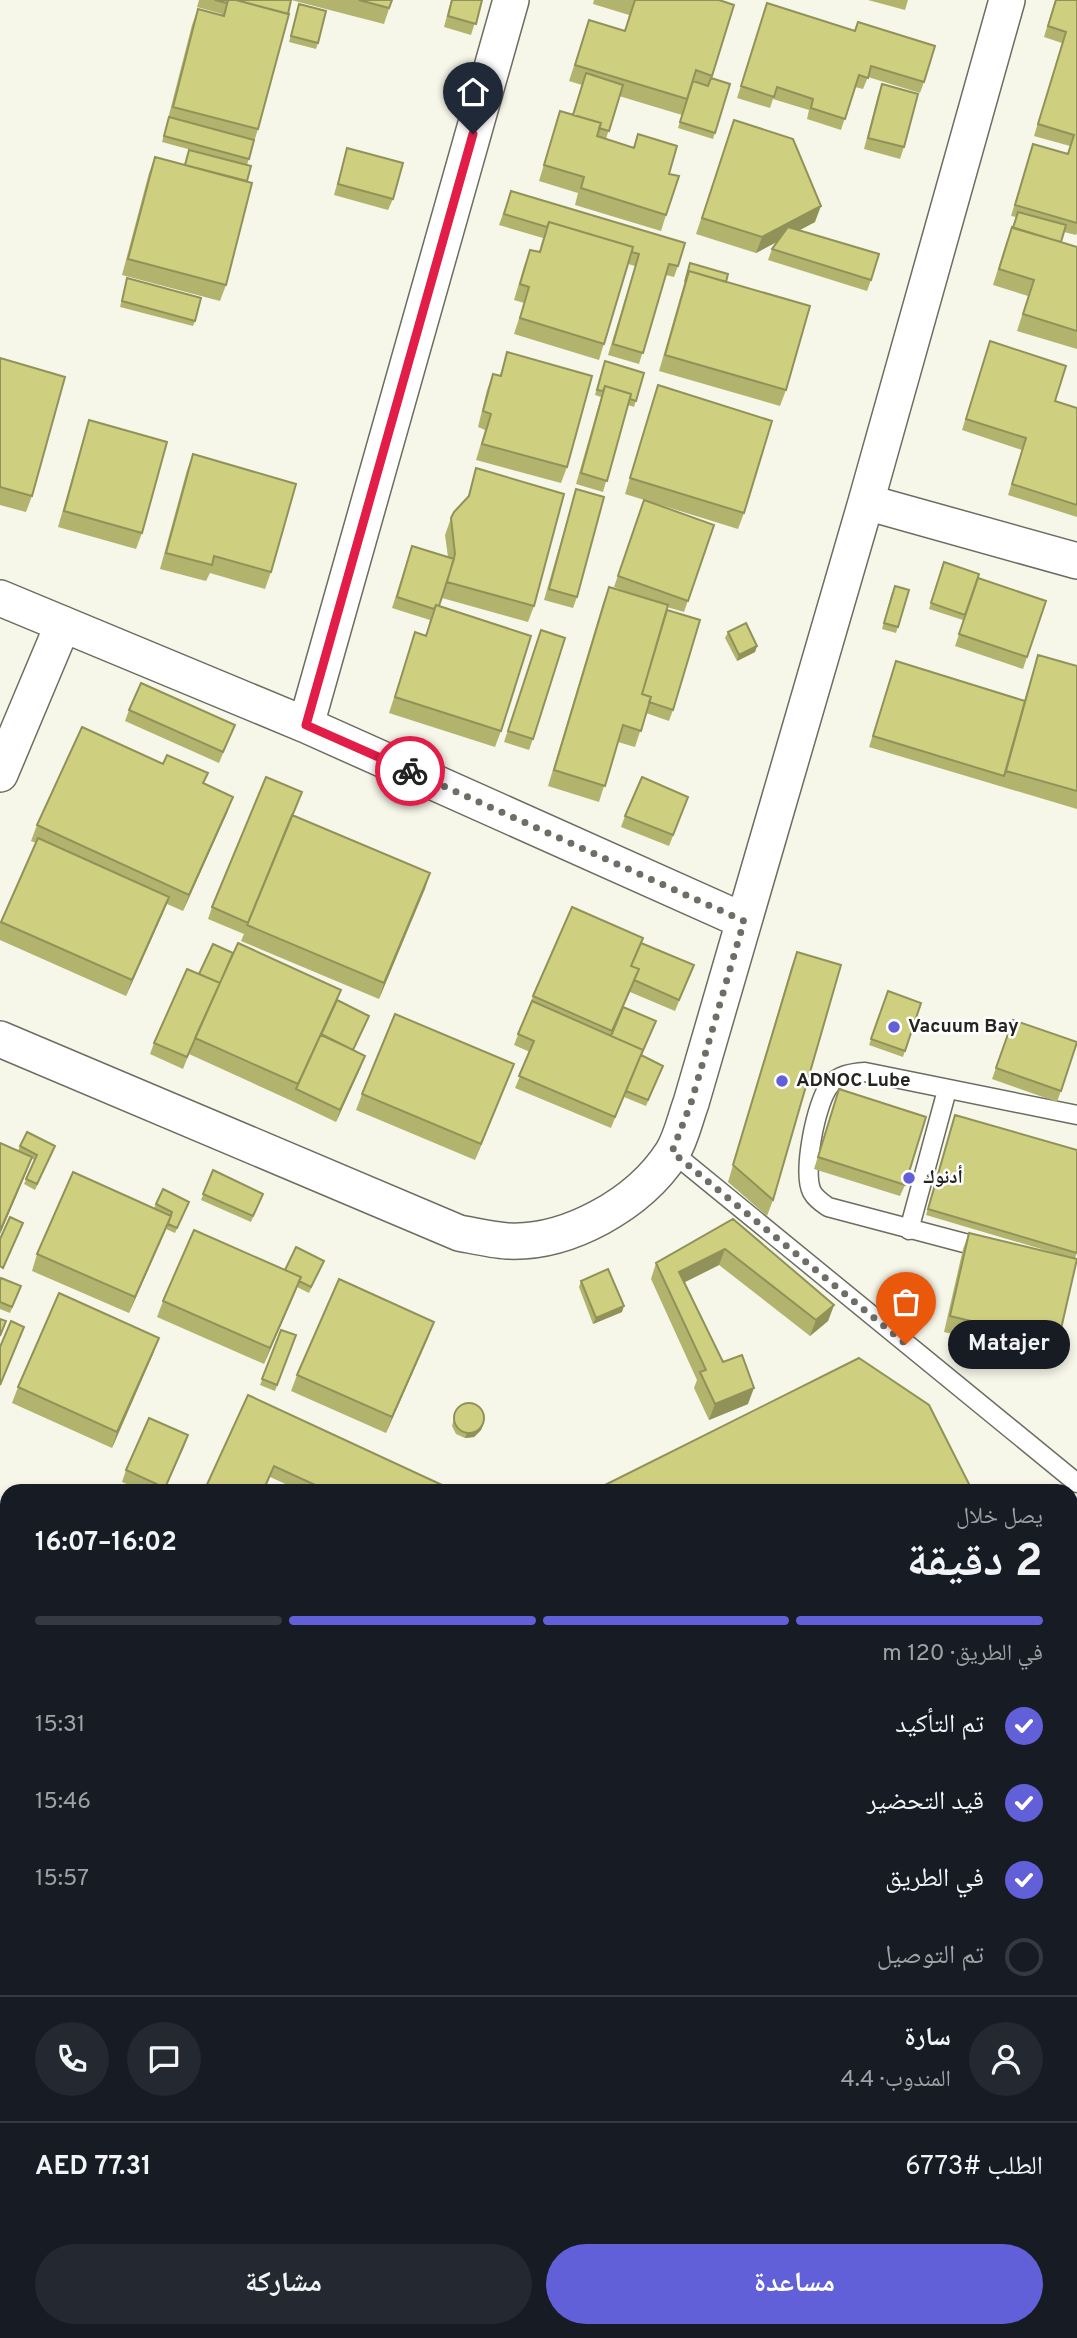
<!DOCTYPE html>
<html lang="ar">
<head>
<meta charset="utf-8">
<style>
  :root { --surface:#171b24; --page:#242831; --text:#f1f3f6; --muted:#9ea1a6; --line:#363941; --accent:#6260d9 }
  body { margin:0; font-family:Overpass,"Noto Naskh Arabic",sans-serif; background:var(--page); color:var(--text); direction:rtl; height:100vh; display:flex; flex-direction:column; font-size:26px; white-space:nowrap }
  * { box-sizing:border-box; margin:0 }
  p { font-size:23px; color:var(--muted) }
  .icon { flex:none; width:38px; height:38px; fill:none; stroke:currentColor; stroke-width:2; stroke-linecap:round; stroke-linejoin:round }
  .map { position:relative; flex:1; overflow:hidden; direction:ltr }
  .side { position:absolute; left:0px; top:1484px; width:1078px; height:854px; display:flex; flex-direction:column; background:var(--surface); border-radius:21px 21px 0 0; box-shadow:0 4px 10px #0003; direction:rtl }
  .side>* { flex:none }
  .pin { position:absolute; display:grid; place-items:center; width:60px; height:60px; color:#fff; margin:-72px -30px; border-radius:50% 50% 50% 0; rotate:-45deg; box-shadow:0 0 7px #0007 }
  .pin .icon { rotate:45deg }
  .courier { position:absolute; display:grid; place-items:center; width:70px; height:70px; margin:-35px; border:5px solid #e11d48; border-radius:50%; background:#fff; color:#222; box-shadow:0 2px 9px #0007 }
  .bubble { position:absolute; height:49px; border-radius:24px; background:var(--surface); box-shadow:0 4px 10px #0003; font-size:23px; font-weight:700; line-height:49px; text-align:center; direction:rtl }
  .headline em { font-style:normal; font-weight:700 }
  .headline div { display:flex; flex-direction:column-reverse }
  .headline { display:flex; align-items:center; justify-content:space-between; height:119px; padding:0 35px }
  h1 { font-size:46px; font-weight:700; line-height:52px }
  .bar { display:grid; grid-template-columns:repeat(4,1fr); gap:10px 7px; align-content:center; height:84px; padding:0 35px }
  .bar i { height:9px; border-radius:5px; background:var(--line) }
  .bar .active { background:var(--accent) }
  .bar p { grid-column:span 4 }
  .line { display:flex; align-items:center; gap:18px; padding:0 35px; border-top:2px solid var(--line) }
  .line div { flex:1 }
  .round { display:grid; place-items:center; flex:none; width:74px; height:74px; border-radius:37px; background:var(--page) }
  ol { padding:0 35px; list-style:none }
  li { display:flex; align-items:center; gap:21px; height:77px }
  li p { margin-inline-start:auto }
  li .icon { padding:7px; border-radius:50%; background:var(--accent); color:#fff; stroke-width:4 }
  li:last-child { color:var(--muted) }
  li i { width:38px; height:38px; border:4px solid var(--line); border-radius:50% }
  .cta { display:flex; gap:14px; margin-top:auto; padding:14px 35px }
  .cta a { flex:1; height:80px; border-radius:42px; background:var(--accent); color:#fff; font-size:28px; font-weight:700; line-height:80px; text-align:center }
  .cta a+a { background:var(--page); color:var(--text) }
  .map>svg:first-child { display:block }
  .green { fill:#dadcab }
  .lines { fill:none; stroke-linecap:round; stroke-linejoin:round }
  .service-casing { stroke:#6c6d61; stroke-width:21 }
  .minor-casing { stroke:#6c6d61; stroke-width:38 }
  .tertiary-casing { stroke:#6c6d61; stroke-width:42 }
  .secondary-casing { stroke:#6c6d61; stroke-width:42 }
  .service { stroke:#fff; stroke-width:18 }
  .minor { stroke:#fff; stroke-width:35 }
  .tertiary { stroke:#fff; stroke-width:38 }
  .secondary { stroke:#d8daf0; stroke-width:38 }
  .wall { fill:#b2b36d }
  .shaded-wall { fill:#919259 }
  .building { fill:#cfd07f; stroke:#919259; stroke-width:2 }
  .done { stroke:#6e6e66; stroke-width:7; stroke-dasharray:0 12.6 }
  .route { stroke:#e11d48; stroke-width:9 }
  .poi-dot { fill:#6260d9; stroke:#fff; stroke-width:2.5 }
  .labels { text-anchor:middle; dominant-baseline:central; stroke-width:5; stroke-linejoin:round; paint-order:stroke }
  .poi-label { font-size:19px; font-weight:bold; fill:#252520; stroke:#fff; text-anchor:start }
</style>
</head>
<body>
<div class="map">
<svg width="1077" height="2338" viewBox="0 0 1077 2338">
  <rect width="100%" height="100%" fill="#f6f6e9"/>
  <!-- green -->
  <path class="green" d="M1077,1766V1881L1071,1888V1772Z
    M1077,2079V2338H1011L1006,2331H1071V2082Z
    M730,2331H917L920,2338H734Z"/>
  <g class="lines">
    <!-- service casing -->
    <g class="service-casing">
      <path id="service" d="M672,1152L1077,1483
        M909,1230L947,1090
        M987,1249L828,1207C821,1202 816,1199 812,1192C802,1173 816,1101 830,1085C839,1075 851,1073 865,1072L1077,1115
        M1071,1605L1077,1621
        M631,2331L634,2338"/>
    </g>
    <!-- minor casing -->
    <g class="minor-casing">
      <path id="minor" d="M866,502L1077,561
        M0,598L306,725L744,921
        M306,725L511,0
        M0,774L63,624
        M0,1039L459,1233C475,1236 492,1240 507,1241C568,1244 639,1204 672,1153C681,1139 685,1119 691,1103L866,502L1007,0
        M15,2338L17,2331"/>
    </g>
    <!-- tertiary casing -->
    <g class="tertiary-casing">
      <path id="tertiary" d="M1071,1696L1077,1691"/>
    </g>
    <!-- secondary casing -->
    <g class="secondary-casing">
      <path id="secondary" d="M0,1665L7,1669
        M1071,1757L1077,1751
        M0,1939L7,1942
        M704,2331L709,2338"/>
    </g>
    <!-- service -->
    <use href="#service" class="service"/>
    <!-- minor -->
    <use href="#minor" class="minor"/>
    <!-- tertiary -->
    <use href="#tertiary" class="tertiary"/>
    <!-- secondary -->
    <use href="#secondary" class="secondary"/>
  </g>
  <!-- wall -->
  <path class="wall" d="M199,0H392L384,24L291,0L258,129L247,165L162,142L192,25L198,9L222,16V14L197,7Z
    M451,0H482L471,35L444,27Z
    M594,0H719L734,5L711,78L730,84L713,139L678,128L682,115L619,96L606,139L633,148L638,134L669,174L666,215L661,231L575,205L578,193L539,181L560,111L572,115L582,85L569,81L589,20L625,31L629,15L593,4Z
    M868,0H908L905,10Z
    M1055,0H1077V233L1076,235L1064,232L1061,242L1077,247V349L1017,331L1028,296L993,285L1006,243L1016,217L1011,216L1033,144L1067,154L1070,146L1034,136L1062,43L1044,37Z
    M767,3L855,31L858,22L924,82L920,93L868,77L863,89L855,87L841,130L807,119L809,110L773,99L770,108L737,98Z
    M299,4L318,43L316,49L289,42Z
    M882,84L904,147L900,159L864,149L878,95Z
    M734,120L815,222L800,230L871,280L867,291L768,260L772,249L778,241L756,253L696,234Z
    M347,148L393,199L388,210L334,195Z
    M189,150L247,182L226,285L220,301L122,275L149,173L155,157L184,165Z
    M511,191L678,266L674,277L666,275L639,364L608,355L635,266L628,264L599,360L514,334L524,303L514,300L524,266L530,250L539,252L543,238L499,225Z
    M690,263L726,282L786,390L780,406L659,371Z
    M127,278L195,321L193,326L120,307Z
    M990,341L1055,401L1077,408V517L1008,495L1022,450L962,430Z
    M507,352L567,467L561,483L476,460L485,430L478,427L487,390L493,374L500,375Z
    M0,358L32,496L26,512L0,505Z
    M603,367L644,373L634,407L628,405L603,492L576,484L601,397L595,395Z
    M658,385L744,513L738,529L625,494Z
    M89,420L142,533L136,549L58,527L84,436Z
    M193,454L271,572L265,589L210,573L206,581L160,569L187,470Z
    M476,468L534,606L528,622L442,598L439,606L501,731L495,747L389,713L415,632L426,635L430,620L392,608L408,557L412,546L448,557L445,535L451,518L467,499Z
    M576,489L577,597L573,608L544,600Z
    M644,500L714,525L684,612L667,607V610L673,710L669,721L646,713L635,747L618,742L599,802L548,786L603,603L609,587L635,595L614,587Z
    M944,562L979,574L963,620L929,609Z
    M978,578L1046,601L1023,669L955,646Z
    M909,590L896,633L882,629L892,592Z
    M728,632L757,646L755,652L737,661L725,638Z
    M537,641L533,739L529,750L504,742Z
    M1038,655L1077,666V809L869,747L896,661L1024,701Z
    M129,710L235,725L219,763L125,721Z
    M204,783L233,797L227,813L183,911L167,904L126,996L0,940V923L36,843L31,841L37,825Z
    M684,808L669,846L621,827L625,816Z
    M293,815L430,873L379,999L241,941L244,934L208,919L212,907Z
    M641,943L694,965L675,1011L630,992L623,1008L641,1055L663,1066L646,1106L624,1097L625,1093L611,1128L515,1088L530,1052L514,1045L533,996Z
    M797,952L773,1200L767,1216L728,1182L791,968Z
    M233,953L341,990L337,1000L369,1016L353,1050L365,1056L336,1122L292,1101L189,1054L183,1069L150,1054L154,1043L199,974Z
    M888,991L921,1003L903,1057L869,1045Z
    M1013,1020L1077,1044L1057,1102L992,1079Z
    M514,1064L475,1160L356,1110L362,1094Z
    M835,1101L905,1185L900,1196L814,1169Z
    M953,1120L1077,1252L1075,1259L926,1215Z
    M0,1143L18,1151L20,1146L53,1152L35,1190L24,1184L35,1160L32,1159L0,1234Z
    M213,1170L263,1194L251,1222L201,1200Z
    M189,1202L175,1233L166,1229L129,1313L32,1271L37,1254L154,1208L156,1204Z
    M733,1219L834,1305L828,1321L810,1336L719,1265L685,1282L723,1362L748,1404L709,1420L694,1388L697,1380L651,1279L656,1263Z
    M969,1233L1058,1342L1052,1358L944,1332L963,1249Z
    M324,1261L309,1293L297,1287L264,1364L157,1317L163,1301Z
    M0,1281L19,1292L10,1313L0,1309Z
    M581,1281L622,1312L593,1324L579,1287Z
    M281,1330L296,1335L275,1391L260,1385Z
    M159,1338L153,1354L112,1448L12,1403L18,1387Z
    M428,1338L386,1433L291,1391L297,1375Z
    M248,1395L455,1491H301L270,1477L264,1491H204Z
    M456,1411L483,1425L481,1430L474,1437L465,1438L456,1434L452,1426Z
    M188,1435L164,1491H143L122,1482L126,1470Z"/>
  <!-- shaded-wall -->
  <path class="shaded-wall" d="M821,206L815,222L756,253L762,237Z
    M757,646L755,652L737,661L739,655Z
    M233,797L227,813L183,911L189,895Z
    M430,873L425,889L379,999L384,983Z
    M169,897L163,913L126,996L132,980Z
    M365,1056L361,1067L336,1122L340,1110Z
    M514,1064L508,1080L475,1160L481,1144Z
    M32,1157L26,1173L0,1234V1231Z
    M171,1216L165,1232L129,1313L135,1297Z
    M725,1249L719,1265L673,1288L679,1272Z
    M301,1277L295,1293L264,1364L270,1348Z
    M834,1305L828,1321L810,1336L816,1320Z
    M624,1306L622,1312L593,1324L596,1318Z
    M434,1322L428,1338L386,1433L392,1417Z
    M159,1338L153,1354L112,1448L117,1432Z
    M754,1388L748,1404L709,1420L715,1404Z
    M483,1425L481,1430L474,1437L465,1438L467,1433Z
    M188,1435L184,1447L164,1491Z
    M970,1486L968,1491H959Z"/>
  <!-- building -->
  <path class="building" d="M215,0H228L227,3Z
    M228,0H236L289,14L258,129L173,107L198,9L224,16Z
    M236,0H291L288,14Z
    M359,0H392L389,8Z
    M452,0H482L476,24L448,16Z
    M635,0H719L734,5L712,76L696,70L687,99L575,65L589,20L625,31Z
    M1056,0H1077V223L1015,205L1033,144L1068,154L1074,135L1038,124L1066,32L1048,26Z
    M767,3L855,31L858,22L935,46L924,82L871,66L868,78L859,75L845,119L811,108L813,99L777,87L774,97L741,86Z
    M299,4L326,11L318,43L291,36Z
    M586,73L623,85L609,131L599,128L601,123L573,115Z
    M711,78L730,84L715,133L680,122L693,81L708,86Z
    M882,84L918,94L904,147L868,138Z
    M560,111L601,123L597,136L634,148L638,134L677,146L669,174L679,176L666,215L581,188L584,177L544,165Z
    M169,117L254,140L249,159L164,136Z
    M734,120L793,139L821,206L762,237L702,218Z
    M347,148L403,163L393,199L338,184Z
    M189,150L251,166L247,181L185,165Z
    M155,157L252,183L226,285L128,259Z
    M511,191L685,243L678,266L669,264L643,353L613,344L639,254L632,252L633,247L549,222L547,227L504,214Z
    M1018,212L1066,225L1061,242L1013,228Z
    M549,222L633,247L604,344L520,318L529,287L520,284L530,250L540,252Z
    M788,227L879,254L871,280L772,249Z
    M1012,227L1077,247V331L1023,314L1034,280L999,269Z
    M690,263L728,274L726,282L689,271L685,282Z
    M689,271L810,306L786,390L665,355Z
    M127,278L201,298L195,321L122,301Z
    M990,341L1066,366L1055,401L1077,408V505L1012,484L1026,438L966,419Z
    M507,352L592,376L567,467L482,444L491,414L483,411L493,374L501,376Z
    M0,358L65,377L32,496L0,487Z
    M605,361L644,373L636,401L630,399L631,394L605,386L603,391L597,390Z
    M658,385L772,421L744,513L630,478Z
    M605,386L631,394L607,481L581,473Z
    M89,420L167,442L142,533L64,511Z
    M193,454L296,484L271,572L214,556L212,565L166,553Z
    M476,468L564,494L534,606L447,582L455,554L451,518L454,512L469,496Z
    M576,489L604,497L577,597L549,589Z
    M644,500L714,525L688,601L618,576Z
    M412,546L454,559L439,606L436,605L434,609L397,597Z
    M944,562L979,574L965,615L931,603Z
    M978,578L1046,601L1027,657L959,634Z
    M895,586L909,590L898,627L884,623Z
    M609,587L668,605L642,694L651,697L641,731L623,725L605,786L554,770Z
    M436,605L531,636L501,731L395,697L415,632L426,636Z
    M667,610L700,620L673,710L649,702L651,697L642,694Z
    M746,623L757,646L739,655L728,632Z
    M541,630L565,638L533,739L508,731Z
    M1038,655L1077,666V791L1006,771Z
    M896,661L1025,701L1004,776L873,736Z
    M141,683L235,725L223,752L129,710Z
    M82,727L163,764L167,755L208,773L203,783L233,797L189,895L37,825Z
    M266,777L302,792L248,923L212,907Z
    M642,777L688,797L673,835L625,816Z
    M292,815L430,873L384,983L247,925Z
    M38,838L169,897L132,980L1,922Z
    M572,907L643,938L631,966L639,969L612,1031L533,996Z
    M238,943L341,990L298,1084L195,1038Z
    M641,943L694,965L679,1000L634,980L639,969L631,966Z
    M213,944L233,953L220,983L199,974Z
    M797,952L841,965L773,1200L733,1165Z
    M187,969L220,983L187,1057L154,1043Z
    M888,991L921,1003L905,1051L871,1039Z
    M337,1000L369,1016L353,1050L321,1035Z
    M532,1001L643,1050L615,1117L519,1076L534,1041L518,1034Z
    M623,1007L656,1021L641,1055L663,1066L648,1100L626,1091L643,1050L611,1036Z
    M395,1014L514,1064L481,1144L362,1094Z
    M1013,1020L1077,1042L1061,1091L996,1068Z
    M321,1034L365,1056L340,1110L296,1089Z
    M839,1089L926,1117L905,1185L818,1157Z
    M955,1115L1077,1150V1253L928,1209Z
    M27,1132L55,1146L37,1184L26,1179L37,1155L20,1146Z
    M0,1143L32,1157L0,1231Z
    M213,1170L263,1194L253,1216L203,1194Z
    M73,1172L171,1216L135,1297L37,1254Z
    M163,1189L189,1202L177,1228L168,1224L172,1212L156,1204Z
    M10,1217L23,1223L3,1268L0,1266V1239Z
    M733,1219L834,1305L816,1320L725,1249L679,1272L723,1362L742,1355L754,1388L715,1404L700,1372L706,1370L656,1263Z
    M194,1230L301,1277L270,1348L163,1301Z
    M969,1233L1077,1259L1058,1342L950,1316Z
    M296,1247L324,1261L311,1287L299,1281L301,1277L285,1270Z
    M608,1269L624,1306L596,1318L581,1281Z
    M1,1278L21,1286L12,1307L0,1302V1281Z
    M339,1279L434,1322L392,1417L297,1375Z
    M59,1293L159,1338L117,1432L18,1387Z
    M0,1319L6,1321L0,1336Z
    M11,1321L24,1327L0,1385V1347Z
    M281,1330L296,1335L277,1385L262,1379Z
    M859,1358L929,1405L970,1486L959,1491H593Z
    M248,1395L455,1491H323L324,1489L274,1466L263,1491H204Z
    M454 1418a15 15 0 1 1 30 0a15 15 0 1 1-30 0Z
    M149,1418L188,1435L165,1488L126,1470Z
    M211,2331H268L279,2335L281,2331H345L368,2338H209Z"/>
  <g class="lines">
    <!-- done -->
    <path class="done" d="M410,771L744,921L691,1103L672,1152L906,1344"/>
    <!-- route -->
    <path class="route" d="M410,771L306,725L473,134"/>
  </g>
  <!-- markers -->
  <g class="poi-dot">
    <circle cx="894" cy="1027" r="7"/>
    <circle cx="782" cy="1081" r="7"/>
    <circle cx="909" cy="1178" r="7"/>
  </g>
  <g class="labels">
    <!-- poi labels -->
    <g class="poi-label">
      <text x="908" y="1027">Vacuum Bay</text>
      <text x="796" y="1081">ADNOC Lube</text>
      <text x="923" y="1178">أدنوك</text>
    </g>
  </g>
</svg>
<div class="pin" style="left:906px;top:1344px;background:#ea580c"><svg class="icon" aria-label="bag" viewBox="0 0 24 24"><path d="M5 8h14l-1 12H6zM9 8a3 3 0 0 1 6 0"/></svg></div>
<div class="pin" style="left:473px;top:134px;background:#1f2937"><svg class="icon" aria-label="home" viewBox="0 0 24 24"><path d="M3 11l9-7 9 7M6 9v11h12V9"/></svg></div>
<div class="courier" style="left:410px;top:771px"><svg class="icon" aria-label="bike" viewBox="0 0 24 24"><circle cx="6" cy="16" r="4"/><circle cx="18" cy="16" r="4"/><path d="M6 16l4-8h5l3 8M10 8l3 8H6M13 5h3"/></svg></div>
<div class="bubble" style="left:948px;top:1320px;width:122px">Matajer</div>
<section class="side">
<div class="headline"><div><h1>2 دقيقة</h1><p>يصل خلال</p></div><em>16:02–16:07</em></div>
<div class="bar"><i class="active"></i><i class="active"></i><i class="active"></i><i></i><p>في الطريق · 120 m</p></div>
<ol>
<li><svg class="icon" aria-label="check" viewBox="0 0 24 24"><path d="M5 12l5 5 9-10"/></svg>تم التأكيد<p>15:31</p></li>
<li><svg class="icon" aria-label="check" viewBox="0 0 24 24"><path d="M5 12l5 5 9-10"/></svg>قيد التحضير<p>15:46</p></li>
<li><svg class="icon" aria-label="check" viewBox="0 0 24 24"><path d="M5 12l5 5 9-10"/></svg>في الطريق<p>15:57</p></li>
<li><i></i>تم التوصيل</li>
</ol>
<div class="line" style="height:126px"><a class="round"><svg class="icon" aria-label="person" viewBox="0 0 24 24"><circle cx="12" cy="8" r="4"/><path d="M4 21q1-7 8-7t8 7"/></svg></a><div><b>سارة</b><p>المندوب · 4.4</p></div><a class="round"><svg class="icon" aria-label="chat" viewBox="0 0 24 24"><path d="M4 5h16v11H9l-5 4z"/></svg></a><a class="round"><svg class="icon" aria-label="phone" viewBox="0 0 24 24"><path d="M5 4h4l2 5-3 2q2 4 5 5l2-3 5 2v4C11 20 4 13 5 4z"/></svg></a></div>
<div class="line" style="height:91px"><div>الطلب #6773</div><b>AED 77.31</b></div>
<div class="cta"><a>مساعدة</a><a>مشاركة</a></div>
</section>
</div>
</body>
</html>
